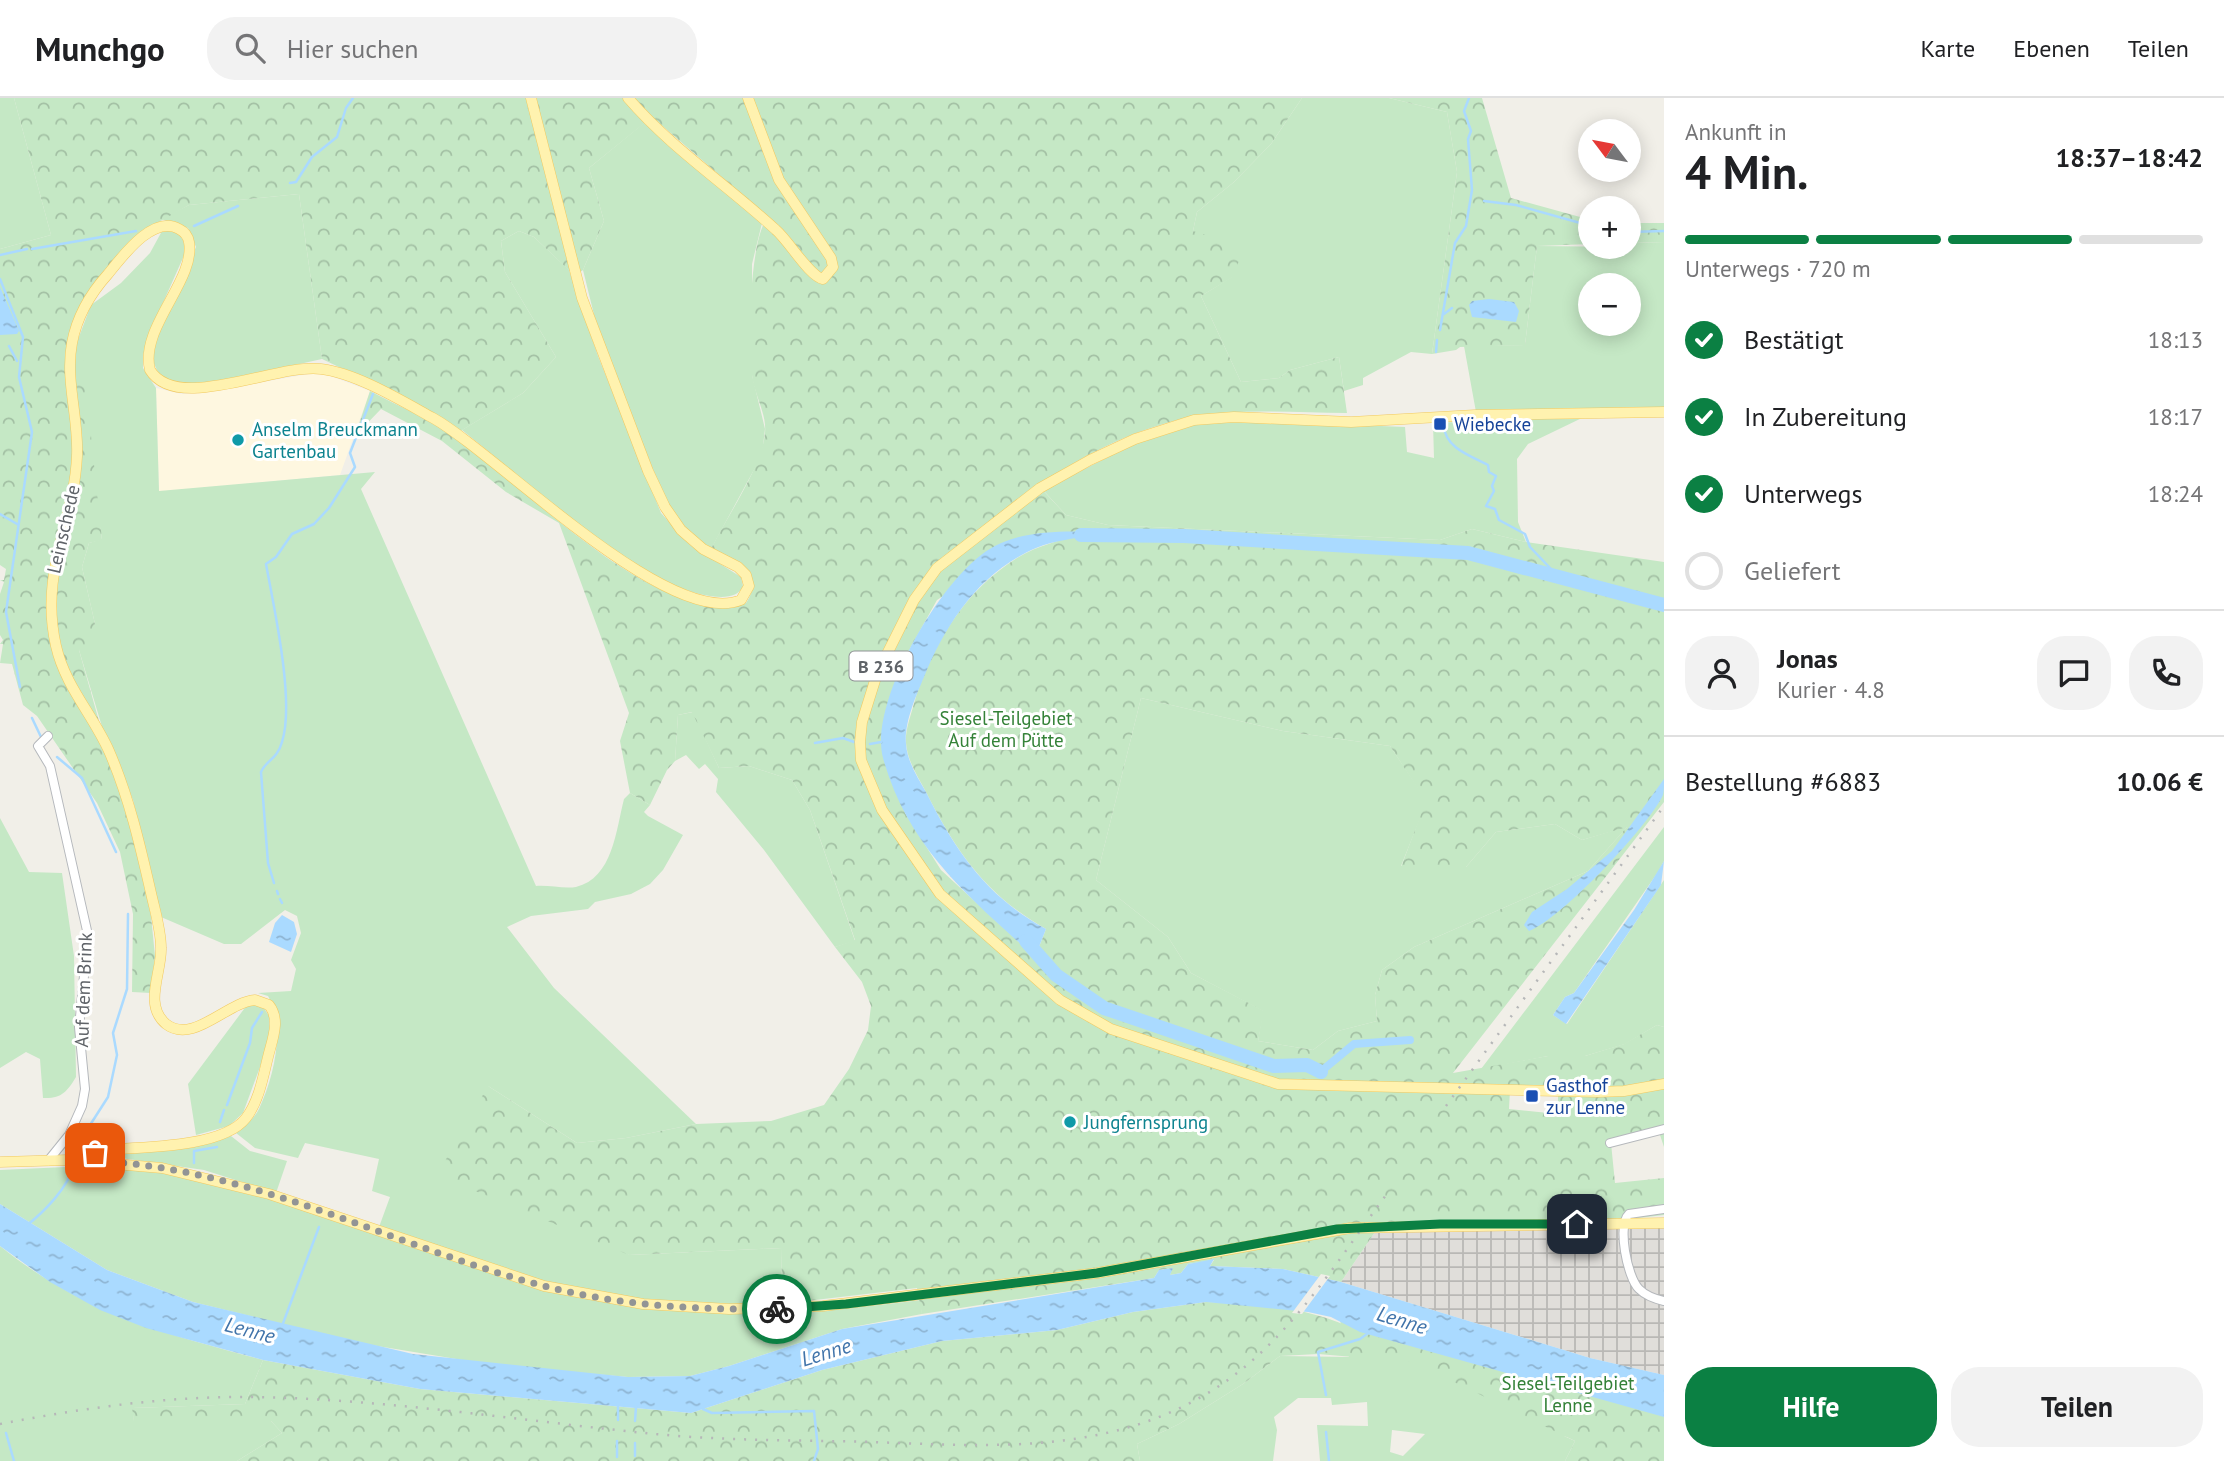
<!DOCTYPE html>
<html lang="de">
<head>
<meta charset="utf-8">
<style>
  :root { --surface:#fff; --page:#f2f2f2; --text:#202124; --muted:#757577; --line:#e0e0e0; --accent:#0b8043 }
  body { margin:0; font-family:"PT Sans",sans-serif; background:var(--page); color:var(--text); height:100vh; display:flex; flex-direction:column; font-size:26px; white-space:nowrap }
  * { box-sizing:border-box; margin:0 }
  p { font-size:23px; color:var(--muted) }
  .icon { flex:none; width:38px; height:38px; fill:none; stroke:currentColor; stroke-width:2; stroke-linecap:round; stroke-linejoin:round }
  .map { position:relative; flex:1; overflow:hidden }
  .panel { display:flex; flex-direction:column; background:var(--surface); width:560px }
  .panel>* { flex:none }
  .needle { width:46px; rotate:302deg }
  .buttons { position:absolute; left:1578px; top:21px; display:grid; gap:14px }
  .buttons a { display:grid; place-items:center; width:63px; height:63px; border-radius:50%; background:var(--surface); box-shadow:0 4px 18px #0003; font-size:35px }
  .pin { position:absolute; display:grid; place-items:center; width:60px; height:60px; color:#fff; margin:-30px; border-radius:14px; box-shadow:0 4px 10px #0006 }
  .courier { position:absolute; display:grid; place-items:center; width:70px; height:70px; margin:-35px; border:5px solid #0b8043; border-radius:50%; background:#fff; color:#222; box-shadow:0 2px 9px #0007 }
  .overview em { font-style:normal; font-weight:700 }
  .overview div { display:flex; flex-direction:column-reverse }
  .overview { display:flex; align-items:center; justify-content:space-between; height:119px; padding:0 21px }
  h1 { font-size:46px; font-weight:700; line-height:52px }
  .bar { display:grid; grid-template-columns:repeat(4,1fr); gap:10px 7px; align-content:center; height:84px; padding:0 21px }
  .bar i { height:9px; border-radius:5px; background:var(--line) }
  .bar .on { background:var(--accent) }
  .bar p { grid-column:span 4 }
  .line { display:flex; align-items:center; gap:18px; padding:0 21px; border-top:2px solid var(--line) }
  .line div { flex:1 }
  .round { display:grid; place-items:center; flex:none; width:74px; height:74px; border-radius:28px; background:var(--page) }
  ol { padding:0 21px; list-style:none }
  li { display:flex; align-items:center; gap:21px; height:77px }
  li p { margin-inline-start:auto }
  li .icon { padding:7px; border-radius:50%; background:var(--accent); color:#fff; stroke-width:4 }
  li:last-child { color:var(--muted) }
  li i { width:38px; height:38px; border:4px solid var(--line); border-radius:50% }
  .primary-button { display:flex; gap:14px; margin-top:auto; padding:14px 21px }
  .primary-button a { flex:1; height:80px; border-radius:28px; background:var(--accent); color:#fff; font-size:28px; font-weight:700; line-height:80px; text-align:center }
  .primary-button a+a { background:var(--page); color:var(--text) }
  header { display:flex; align-items:center; gap:42px; box-sizing:border-box; height:98px; padding:0 35px; background:var(--surface); border-bottom:2px solid var(--line) }
  header strong { font-size:33px }
  nav { display:flex; gap:38px; margin-inline-start:auto; font-size:24px }
  .search { width:490px; height:63px; background:var(--page); display:flex; align-items:center; gap:18px; box-sizing:border-box; padding:0 24px; border-radius:28px; color:var(--muted); font-size:26px }
  main { display:flex; flex:1; min-height:0 }
  .map>svg:first-child { display:block }
  .commercial { fill:#fef7e0 }
  .industrial { fill:url(#industrial-grid) }
  .green { fill:#c5e8c5; fill-rule:evenodd }
  .forest { fill:url(#forest-crowns); fill-rule:evenodd }
  .water { fill:url(#water-ripples) }
  .pier { fill:#f1efe8 }
  .lines { fill:none; stroke-linecap:round; stroke-linejoin:round }
  .stream { stroke:#aadaff; stroke-width:2.5 }
  .canal { stroke:#aadaff; stroke-width:8 }
  .river { stroke:#aadaff; stroke-width:14 }
  .minor-casing { stroke:#b5b8bc; stroke-width:10 }
  .major-casing { stroke:#f2c960; stroke-width:11 }
  .minor { stroke:#fff; stroke-width:8 }
  .major { stroke:#fff2af; stroke-width:10 }
  .rail { stroke:#b6b7b8; stroke-width:2.5; stroke-dasharray:2 9; stroke-linecap:butt }
  .done { stroke:#929495; stroke-width:7; stroke-dasharray:0 12.6 }
  .route { stroke:#0b8043; stroke-width:9 }
  .transit-dot { fill:#1a4fb4; stroke:#fff; stroke-width:2.5 }
  .culture-dot { fill:#0f9aa8; stroke:#fff; stroke-width:2.5 }
  .labels { text-anchor:middle; dominant-baseline:central; stroke-width:6; stroke-linejoin:round; paint-order:stroke }
  .shield { fill:#fff; stroke:#8f9295; stroke-width:2 }
  .shield-label { font-size:18px; font-weight:bold; fill:#5f6368 }
  .transit-label { font-size:19px; fill:#164399; stroke:#fff; text-anchor:start }
  .culture-label { font-size:19px; fill:#0d838f; stroke:#fff; text-anchor:start }
  .street-label { font-size:19px; fill:#5f6368; stroke:#fff }
  .park-label { font-size:19px; fill:#348238; stroke:#fff }
  .water-label { font-size:21px; font-style:italic; fill:#4174aa; stroke:#fff }
</style>
</head>
<body>
<header>
<strong>Munchgo</strong>
<div class="search"><svg class="icon" aria-label="search" viewBox="0 0 24 24"><circle cx="10" cy="10" r="6"/><path d="M15 15l6 6"/></svg>Hier suchen</div>
<nav><a>Karte</a><a>Ebenen</a><a>Teilen</a></nav>
</header>
<main>
<div class="map">
<svg width="1664" height="1363" viewBox="0 0 1664 1363">
  <defs>
    <pattern id="industrial-grid" width="8" height="8" patternUnits="userSpaceOnUse" patternTransform="scale(1.75)"><rect width="8" height="8" fill="#e0deda"/><path d="M0 4h8M4 0v8" fill="none" stroke="#b9b8b5"/></pattern>
    <pattern id="forest-crowns" width="20" height="18" patternUnits="userSpaceOnUse" patternTransform="scale(1.75)"><rect width="20" height="18" fill="#c5e8c5"/><path d="M2 6a3 3 0 1 1 6 0M12 15a3 3 0 1 1 6 0" fill="none" stroke="#a3c0a4"/></pattern>
    <pattern id="water-ripples" width="26" height="14" patternUnits="userSpaceOnUse" patternTransform="scale(1.75)"><rect width="26" height="14" fill="#aadaff"/><path d="M2 4q2-2 4 0t4 0M15 11q2-2 4 0t4 0" fill="none" stroke="#8eb4d2"/></pattern>
  </defs>
  <rect width="100%" height="100%" fill="#f1efe8"/>
  <!-- commercial -->
  <path class="commercial" d="M320,274L370,293L340,377L159,394L156,290L182,296L212,293Z"/>
  <!-- industrial -->
  <path class="industrial" d="M1664,1124V1277L1590,1260L1341,1184L1375,1134Z"/>
  <!-- green -->
  <path class="green" d="M0,0H14L51,137L0,151Z
    M1302,0H1389L1447,14L1457,74L1432,256L1411,254L1363,280V287L1344,293L1339,259L1290,272L1279,280L1241,284L1201,198L1232,179L1193,133L1197,114L1234,84L1271,46Z
    M644,25L762,125L752,166V277L765,331L762,357L711,451L693,439L667,405L602,249L583,172L604,123L589,70Z
    M299,96L322,261L213,285L181,287L160,279L152,261L154,245L196,149L188,130L161,121L189,107Z
    M173,132L181,135L186,153L147,241L143,258V270L156,290L159,393L375,374L361,391L536,788C549,787 564,791 576,789C613,780 616,732 624,701L630,695L650,707L644,714L648,718L683,737L663,772L650,786L631,796L595,804L588,811L531,818L507,829L554,890L696,1026L626,1040L577,1045L488,988L629,1157L782,1150L781,1206C717,1206 647,1207 584,1193C514,1178 447,1152 379,1129L390,1099L372,1093L379,1061L305,1045L298,1060L255,1050L236,1035C244,1028 254,1021 259,1011C274,979 286,929 268,898L258,895L291,893L296,871L291,862L301,835L297,818L285,812L241,846H224L161,819L133,702L103,632L79,552L95,526L82,469L89,445L102,441L74,262L77,244L91,207L121,185L150,155L162,133Z
    M519,133L534,139L569,172L598,258L661,415L690,447L741,479L743,488C733,514 668,487 650,476C583,435 523,381 462,332L523,295L556,259L505,174L501,143Z
    M1664,144V311L1476,314L1464,248L1525,247L1537,148L1629,149V145ZM1591,187H1629V226H1591Z
    M1584,319L1528,346L1517,361L1518,424L1526,444L1472,431L1440,442L1108,427L1066,417L1043,392L1136,345L1194,326L1234,322L1405,329L1407,354L1434,360L1433,325Z
    M1141,600L1283,633L1390,648L1427,703L1401,768L1466,769L1496,734L1555,726L1582,742L1628,728L1588,773L1414,849L1382,872L1375,897L1377,923L1338,933L1313,952L1258,943L1263,913L1191,875L1168,839L1096,782Z
    M693,614L719,670L749,668L792,682L810,712L855,843L835,849L764,752L716,694L718,681L705,666L699,671L686,657L675,663L678,617Z
    M0,720L29,774L62,775L74,858L76,979C67,994 61,1001 43,1000L40,961L26,954L0,970Z
    M1664,729V763L1658,774L1574,895L1565,899L1553,917L1567,926L1664,782V929L1657,927L1625,946L1585,958H1548L1481,971Z
    M250,903L260,904L269,918L270,942L243,1015L229,1028L196,1037L188,986Z
    M231,1038L250,1053L287,1063L276,1095L204,1072L114,1059L113,1055L201,1047Z
    M87,1068L163,1075L267,1100L542,1192C668,1219 794,1219 921,1202L922,1216L842,1231L729,1268L690,1278L628,1279L493,1267L359,1245L193,1204L107,1172L0,1106V1072Z
    M0,1148C83,1215 163,1235 263,1262L245,1306L133,1310L134,1323H271L282,1335L237,1363H0Z
    M1330,1182L1598,1263L1664,1278V1361L1564,1338L1575,1343L1565,1363H1320L1317,1327L1368,1328L1367,1304L1332,1307L1331,1300H1298L1274,1319L1277,1332L1273,1363H1140L1137,1346L1179,1326L1243,1286L1280,1258L1349,1259ZM1392,1332L1425,1336L1403,1358L1390,1354Z"/>
  <!-- forest -->
  <path class="forest" d="M14,0H1302L1271,46L1234,84L1197,114L1193,133L1244,149L1233,179L1201,198L1241,284L1279,280L1290,272L1339,259L1347,315C1298,315 1245,310 1196,318C1141,328 1083,356 1039,388L1066,417L1108,427L1440,442L1472,431L1526,444L1664,464V704L1453,975L1548,958H1585L1624,946L1657,927L1664,929V1049L1658,1031L1611,1045L1615,1085L1664,1080V1117L1621,1122L1375,1134L1341,1184L1283,1171L1210,1168L1214,1162L1188,1166L1181,1175L1170,1177L1172,1170L1159,1172L1154,1180L922,1216L917,1190L781,1206L782,1150L629,1157L437,1077L488,988L577,1045L626,1040L696,1026L771,1023L824,1007L849,971L868,932L871,908L862,884L835,849L855,842L810,712L792,682L749,668L719,670L692,614L678,617L675,663L667,672L650,707L630,695L620,643L629,615L559,425L506,394L442,343L381,311L355,338L370,293C398,308 429,321 454,338C523,386 657,531 746,505C767,474 734,462 711,451C727,418 762,369 765,335C767,316 754,296 752,277C748,247 749,140 768,119L652,19L589,70L604,123L583,172L575,178L534,139L519,133L501,143L505,174L556,259L523,295L459,334L404,300L322,261L299,96L189,107L148,130L80,212L69,262H83L102,442L89,445L82,469L95,526L91,549L79,552L108,655L128,707L151,818L155,858L151,895L132,894L133,816L120,754L97,705L37,618L23,607L12,566L0,565L3,546H0L3,542L0,537V496L4,484L0,482H4L6,471L0,467L6,468L0,467V151L51,137ZM1086,434C1063,442 1038,447 1017,460C964,493 930,549 913,609C910,620 905,633 906,645C907,662 918,679 926,694C956,754 987,798 1046,831L1035,859L941,772L905,715L895,585L907,556L937,502L1039,436ZM1141,600L1283,633L1390,648L1426,703L1401,769H1466L1496,734L1555,726L1582,742L1627,729L1588,773L1414,849L1382,872L1375,897L1377,923L1338,933L1313,952L1258,943L1264,913L1191,875L1168,839L1096,782ZM1510,992L1558,993V1016L1509,1011Z
    M1389,0H1482L1511,100L1591,122V146L1537,148L1525,247L1460,249L1456,252L1432,256L1457,74L1447,14Z
    M1629,125H1664V144L1629,145Z
    M1206,1204C1259,1205 1312,1209 1360,1234L1664,1319V1363H1565L1575,1343L1413,1264L1318,1256L1280,1258L1243,1286L1179,1326L1137,1346L1140,1363H237L282,1335L271,1323H134L132,1310L245,1306L263,1262L420,1291L691,1315L822,1272L942,1243L1057,1232L1133,1214Z"/>
  <!-- water -->
  <path class="water" d="M0,189L19,233L17,236L0,237Z
    M1489,201L1514,204L1519,213L1516,224L1472,219L1469,207L1472,203Z
    M1099,434L1098,437C1077,440 1055,442 1036,450C980,474 946,525 924,579C916,598 904,625 906,646C907,663 918,680 926,694C956,754 987,799 1046,831L1035,859C969,799 908,750 883,660C868,604 944,473 995,448C1026,432 1065,433 1099,434Z
    M1664,681C1664,687 1664,693 1663,697C1648,729 1560,822 1529,833L1524,827L1532,814L1567,791L1612,753Z
    M1664,763L1661,787L1566,926L1553,917L1565,899L1574,895L1634,812Z
    M282,817L294,824L297,836L291,854L269,844L275,825Z
    M0,1106L107,1172L193,1204L413,1256L628,1279L690,1278L729,1268L842,1231L1154,1180L1159,1172L1173,1170L1170,1177L1181,1175L1188,1166L1214,1161L1210,1168L1283,1171L1341,1184L1590,1260L1664,1277V1319L1360,1234L1331,1219L1308,1214L1206,1204L1133,1214L1057,1232L942,1243L822,1272L691,1315L420,1291L263,1262L146,1230L100,1212L50,1184L0,1148Z"/>
  <!-- pier -->
  <path class="pier" d="M1321,1176L1330,1178L1302,1216L1292,1215Z"/>
  <g class="lines">
    <!-- stream -->
    <path class="stream" d="M290,85L296,84L312,59L337,39L346,10L353,0
      M1484,103L1516,107L1591,128
      M194,128L238,108
      M1629,134L1664,133
      M32,151L136,133
      M0,157L27,151
      M0,181L23,239L19,279L32,334L6,514L20,589
      M1444,216L1452,210
      M1440,232L1455,145L1466,128L1472,92L1468,41L1471,33L1464,13L1469,0
      M9,248L17,263
      M1436,254L1437,242
      M1444,328C1445,350 1471,358 1488,367L1489,374L1496,378L1492,388L1494,393L1486,408L1495,411L1499,422L1525,436L1530,449L1551,471L1549,477
      M0,416L17,426
      M32,620L41,639
      M815,645L843,640L854,644
      M870,646L881,644
      M57,659L82,680L116,754
      M274,785L268,765L261,674C266,662 277,662 282,644C295,603 274,510 266,466L276,459L292,436L314,426L329,410L355,369L350,355L373,296
      M277,793L278,796
      M280,801L282,805
      M227,1007L250,945L252,930L262,914
      M220,1024L224,1012
      M76,1060L83,1038L108,999L117,957L113,935L127,891L128,816
      M194,1065V1053L217,1049
      M26,1128C44,1114 69,1089 74,1066
      M282,1228L319,1129
      M1326,1297L1318,1254L1360,1241L1371,1233
      M703,1311L712,1315L814,1313L818,1351L814,1363
      M618,1322V1307
      M635,1323L636,1309
      M1326,1334L1329,1363
      M6,1335L14,1363
      M635,1358V1345
      M617,1359V1343"/>
    <!-- canal -->
    <path class="canal" d="M1319,975L1354,946L1410,942"/>
    <!-- river -->
    <path class="river" d="M1081,437L1184,438L1468,455L1664,507
      M1026,843L1056,877L1104,910L1274,968L1307,967L1321,974"/>
    <!-- minor casing -->
    <g class="minor-casing">
      <path id="minor" d="M48,638L38,648L50,668L88,837L79,929L85,991L82,1008L69,1037L48,1063
        M1610,1045L1664,1031
        M1664,1111L1629,1116C1617,1127 1627,1179 1639,1191C1646,1198 1655,1201 1664,1203"/>
    </g>
    <!-- major casing -->
    <g class="major-casing">
      <path id="major" d="M628,0C671,50 727,87 776,132C789,143 809,178 823,181L833,169L831,160L779,82L748,0
        M1664,314L1475,317L1351,324L1234,319L1194,322L1135,341L1090,362L1040,390L937,470L914,502L877,576L862,624L860,644L861,662L882,712L940,796L1060,902L1111,931L1278,986L1598,994L1624,993L1664,986
        M94,1063L95,1055L100,1052C137,1049 222,1051 246,1020C259,1003 263,979 268,959C272,942 281,922 269,907L255,902C227,904 193,947 166,926C143,907 162,874 161,850C161,832 155,813 151,795C140,747 129,699 109,653C93,617 65,588 56,548C39,474 74,426 77,358C79,321 65,282 72,245C77,218 90,196 108,176C122,159 153,116 179,131C185,134 188,138 189,144C196,182 139,230 150,272C177,316 277,265 321,271C356,275 402,303 433,320C497,356 669,532 741,502L749,488L746,477L738,469L703,451L681,432L665,409L648,373L582,200L531,0
        M0,1064L68,1062L162,1070L269,1096L544,1188L643,1206L729,1211L823,1208L1097,1175L1350,1130L1664,1125"/>
    </g>
    <!-- minor -->
    <use href="#minor" class="minor"/>
    <!-- major -->
    <use href="#major" class="major"/>
    <!-- rail -->
    <path class="rail" d="M1446,1008L1664,708
      M0,1326C84,1310 167,1298 252,1299C387,1301 522,1323 655,1336C727,1343 800,1342 872,1344C985,1348 1099,1357 1201,1299C1282,1254 1332,1170 1386,1097"/>
  </g>
  <g class="lines">
    <!-- done -->
    <path class="done" d="M95,1055L94,1063C252,1069 394,1149 544,1188C620,1208 699,1212 777,1211"/>
    <!-- route -->
    <path class="route" d="M777,1211L846,1206L1097,1175L1337,1131L1440,1126H1577"/>
  </g>
  <!-- markers -->
  <g class="transit-dot">
    <rect x="1433" y="319" width="14" height="14" rx="3.5"/>
    <rect x="1525" y="991" width="14" height="14" rx="3.5"/>
  </g>
  <g class="culture-dot">
    <circle cx="238" cy="342" r="7"/>
    <circle cx="1070" cy="1024" r="7"/>
  </g>
  <g class="labels">
    <!-- shield labels -->
    <rect class="shield" x="849.5" y="553.5" width="63" height="29" rx="5"/>
    <g class="shield-label">
      <text x="881" y="568">B 236</text>
    </g>
    <!-- transit labels -->
    <g class="transit-label">
      <text x="1454" y="326">Wiebecke</text>
      <text x="1546" y="987">Gasthof<tspan x="1546" dy="22">zur Lenne</tspan></text>
    </g>
    <!-- culture labels -->
    <g class="culture-label">
      <text x="252" y="331">Anselm Breuckmann<tspan x="252" dy="22">Gartenbau</tspan></text>
      <text x="1084" y="1024">Jungfernsprung</text>
    </g>
    <!-- street labels -->
    <g class="street-label">
      <text transform="translate(63 431) rotate(-77)">Leinschede</text>
      <text transform="translate(83 892) rotate(-88)">Auf dem Brink</text>
    </g>
    <!-- park labels -->
    <g class="park-label">
      <text x="1006" y="620">Siesel-Teilgebiet<tspan x="1006" dy="22">Auf dem Pütte</tspan></text>
      <text x="1568" y="1285">Siesel-Teilgebiet<tspan x="1568" dy="22">Lenne</tspan></text>
    </g>
    <!-- water labels -->
    <g class="water-label">
      <text transform="translate(1402 1222) rotate(17)">Lenne</text>
      <text transform="translate(250 1232) rotate(15)">Lenne</text>
      <text transform="translate(826 1254) rotate(-17)">Lenne</text>
    </g>
  </g>
</svg>
<div class="buttons">
<a><svg class="needle" viewBox="-14 -14 28 28"><path d="M0-13l5 13h-10z" fill="#e53935"/><path d="M0 13l5-13h-10z" fill="#757577"/></svg></a>
<a>+</a>
<a>−</a>
</div>
<div class="pin" style="left:95px;top:1055px;background:#ea580c"><svg class="icon" aria-label="bag" viewBox="0 0 24 24"><path d="M5 8h14l-1 12H6zM9 8a3 3 0 0 1 6 0"/></svg></div>
<div class="pin" style="left:1577px;top:1126px;background:#1f2937"><svg class="icon" aria-label="home" viewBox="0 0 24 24"><path d="M3 11l9-7 9 7M6 9v11h12V9"/></svg></div>
<div class="courier" style="left:777px;top:1211px"><svg class="icon" aria-label="bike" viewBox="0 0 24 24"><circle cx="6" cy="16" r="4"/><circle cx="18" cy="16" r="4"/><path d="M6 16l4-8h5l3 8M10 8l3 8H6M13 5h3"/></svg></div>
</div>
<section class="panel">
<div class="overview"><div><h1>4 Min.</h1><p>Ankunft in</p></div><em>18:37–18:42</em></div>
<div class="bar"><i class="on"></i><i class="on"></i><i class="on"></i><i></i><p>Unterwegs · 720 m</p></div>
<ol>
<li><svg class="icon" aria-label="check" viewBox="0 0 24 24"><path d="M5 12l5 5 9-10"/></svg>Bestätigt<p>18:13</p></li>
<li><svg class="icon" aria-label="check" viewBox="0 0 24 24"><path d="M5 12l5 5 9-10"/></svg>In Zubereitung<p>18:17</p></li>
<li><svg class="icon" aria-label="check" viewBox="0 0 24 24"><path d="M5 12l5 5 9-10"/></svg>Unterwegs<p>18:24</p></li>
<li><i></i>Geliefert</li>
</ol>
<div class="line" style="height:126px"><a class="round"><svg class="icon" aria-label="person" viewBox="0 0 24 24"><circle cx="12" cy="8" r="4"/><path d="M4 21q1-7 8-7t8 7"/></svg></a><div><b>Jonas</b><p>Kurier · 4.8</p></div><a class="round"><svg class="icon" aria-label="chat" viewBox="0 0 24 24"><path d="M4 5h16v11H9l-5 4z"/></svg></a><a class="round"><svg class="icon" aria-label="phone" viewBox="0 0 24 24"><path d="M5 4h4l2 5-3 2q2 4 5 5l2-3 5 2v4C11 20 4 13 5 4z"/></svg></a></div>
<div class="line" style="height:91px"><div>Bestellung #6883</div><b>10.06 €</b></div>
<div class="primary-button"><a>Hilfe</a><a>Teilen</a></div>
</section>
</main>
</body>
</html>
